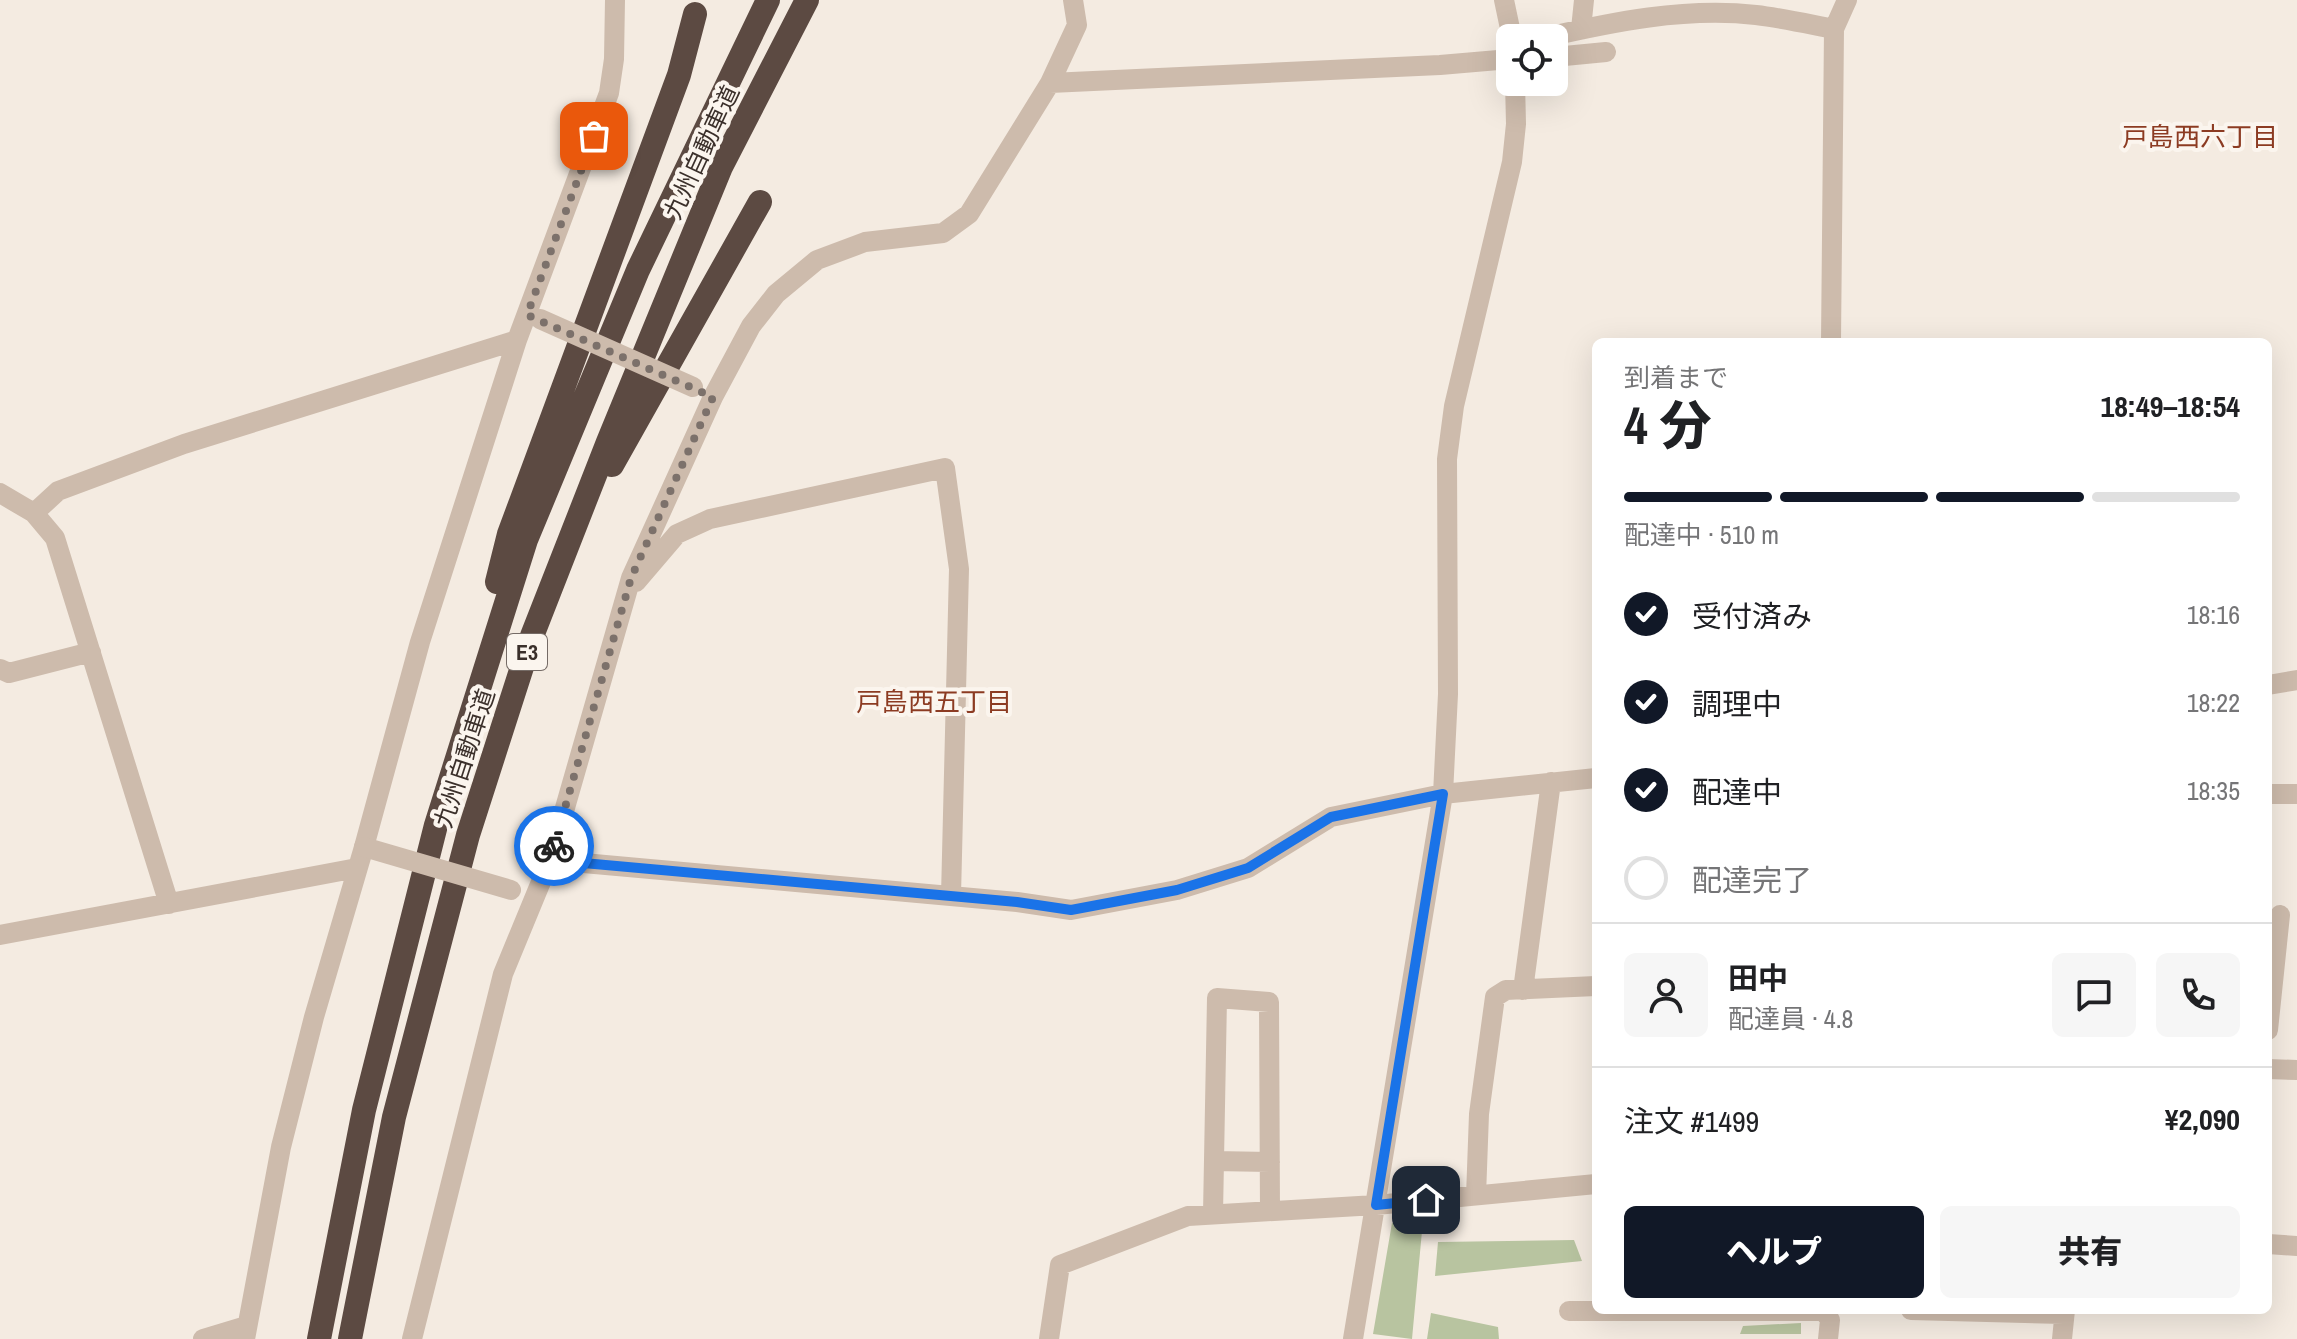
<!DOCTYPE html>
<html lang="ja">
<head>
<meta charset="utf-8">
<style>
  :root { --surface:#fff; --page:#f6f6f6; --text:#202124; --muted:#757577; --line:#e0e0e0; --accent:#111827 }
  body { margin:0; font-family:"Archivo Narrow","Noto Sans JP",sans-serif; background:var(--page); color:var(--text); height:100vh; display:flex; flex-direction:column; font-size:30px; white-space:nowrap }
  * { box-sizing:border-box; margin:0 }
  p { font-size:26px; color:var(--muted) }
  .icon { flex:none; width:44px; height:44px; fill:none; stroke:currentColor; stroke-width:2; stroke-linecap:round; stroke-linejoin:round }
  .map { position:relative; flex:1; overflow:hidden }
  .details { position:absolute; left:1592px; top:338px; width:680px; height:976px; display:flex; flex-direction:column; background:var(--surface); border-radius:12px; box-shadow:0 8px 32px #0002 }
  .details>* { flex:none }
  .buttons { position:absolute; left:1496px; top:24px; display:grid; gap:16px }
  .buttons a { display:grid; place-items:center; width:72px; height:72px; border-radius:12px; background:var(--surface); box-shadow:0 8px 32px #0002; font-size:40px }
  .pin { position:absolute; display:grid; place-items:center; width:68px; height:68px; color:#fff; margin:-34px; border-radius:16px; box-shadow:0 4px 12px #0006 }
  .courier { position:absolute; display:grid; place-items:center; width:80px; height:80px; margin:-40px; border:6px solid #1a73e8; border-radius:50%; background:#fff; color:#222; box-shadow:0 2px 10px #0007 }
  .summary em { font-style:normal; font-weight:800 }
  .summary div { display:flex; flex-direction:column-reverse }
  .summary { display:flex; align-items:center; justify-content:space-between; height:136px; padding:0 32px }
  h1 { font-size:52px; font-weight:800; line-height:60px }
  .bar { display:grid; grid-template-columns:repeat(4,1fr); gap:12px 8px; align-content:center; height:96px; padding:0 32px }
  .bar i { height:10px; border-radius:6px; background:var(--line) }
  .bar .selected { background:var(--accent) }
  .bar p { grid-column:span 4 }
  .line { display:flex; align-items:center; gap:20px; padding:0 32px; border-top:2px solid var(--line) }
  .line div { flex:1 }
  .round { display:grid; place-items:center; flex:none; width:84px; height:84px; border-radius:12px; background:var(--page) }
  ol { padding:0 32px; list-style:none }
  li { display:flex; align-items:center; gap:24px; height:88px }
  li p { margin-inline-start:auto }
  li .icon { padding:8px; border-radius:50%; background:var(--accent); color:#fff; stroke-width:4 }
  li:last-child { color:var(--muted) }
  li i { width:44px; height:44px; border:4px solid var(--line); border-radius:50% }
  .primary-button { display:flex; gap:16px; margin-top:auto; padding:16px 32px }
  .primary-button a { flex:1; height:92px; border-radius:12px; background:var(--accent); color:#fff; font-size:32px; font-weight:800; line-height:92px; text-align:center }
  .primary-button a+a { background:var(--page); color:var(--text) }
  .map>svg:first-child { display:block }
  .green { fill:#b8c4a0 }
  .lines { fill:none; stroke-linecap:round; stroke-linejoin:round }
  .minor { stroke:#cdbbac; stroke-width:20 }
  .highway { stroke:#5c4a42; stroke-width:24 }
  .minor-bridge { stroke:#cdbbac; stroke-width:20 }
  .done { stroke:#7c716b; stroke-width:8; stroke-dasharray:0 14.4 }
  .route { stroke:#1a73e8; stroke-width:10 }
  .labels { text-anchor:middle; dominant-baseline:central; stroke-width:8; stroke-linejoin:round; paint-order:stroke }
  .shield { fill:#fbf5ee; stroke:#756b66; stroke-width:2 }
  .shield-label { font-size:22px; font-weight:bold; fill:#3b302b }
  .street-label { font-size:24px; fill:#3b302b; stroke:#fbf5ee }
  .neighbourhood-label { font-size:26px; fill:#8c3b22; stroke:#fbf5ee }
</style>
</head>
<body>
<div class="map">
<svg width="2297" height="1339" viewBox="0 0 2297 1339">
  <rect width="100%" height="100%" fill="#f4ebe1"/>
  <!-- green -->
  <path class="green" d="M1392,1223L1422,1231L1412,1339L1373,1334Z
    M1574,1240L1582,1261L1435,1276L1438,1242Z
    M1431,1313L1498,1327L1499,1339H1427Z
    M1801,1323V1334H1740L1743,1326Z"/>
  <g class="lines">
    <!-- minor -->
    <path class="minor" d="M1504,0L1512,38
      M1581,29L1584,0
      M1543,38C1612,22 1685,7 1756,15C1782,18 1808,24 1834,29
      M1554,57L1606,52
      M1050,83L1440,65L1510,59
      M1831,342L1834,29L1847,0
      M0,493L34,513L55,538L169,904
      M34,513L58,491L184,444L517,340
      M636,582L677,534L710,519L945,468L959,569L951,896
      M0,669L9,673L91,652
      M2268,685L2297,680
      M2268,794H2297
      M550,860L1017,902L1071,910L1177,890L1248,868L1331,817L1443,794L1596,778
      M0,935L357,868
      M1523,990L1551,782
      M2268,1030L2280,915
      M2268,1069L2297,1070
      M1214,1161L1270,1162
      M1476,1196L1479,1114L1495,997L1506,990L1596,986
      M1213,1214L1217,998L1269,1002L1270,1211
      M2268,1244L2297,1246
      M1911,1310L2064,1314
      M1569,1311H1824L1830,1320L1828,1339
      M203,1339L246,1326
      M245,1339L281,1147L314,1017L364,847L420,642L517,340L609,93L614,59L615,0
      M412,1339L503,974L550,860L631,578L713,397L751,326L776,294L817,260L865,242L943,233L969,214L1050,83L1077,25L1073,0
      M1049,1339L1060,1265L1188,1216L1376,1205L1596,1184
      M1353,1339L1443,794L1448,694L1447,459L1454,406L1512,162L1516,124L1515,82
      M2062,1339L2065,1310"/>
    <!-- highway -->
    <path class="highway" d="M612,465L760,202
      M497,582L509,534L679,75L695,14
      M319,1339L364,1110L436,825L526,540L638,270L768,0
      M350,1339L394,1117L468,835L532,636L608,442L721,167L807,0"/>
    <!-- minor-bridge -->
    <path class="minor-bridge" d="M540,319L693,387
      M364,847L511,890"/>
  </g>
  <g class="lines">
    <!-- done -->
    <path class="done" d="M554,846L631,578L713,397L527,315L594,136"/>
    <!-- route -->
    <path class="route" d="M554,846L550,860L1017,902L1071,910L1177,890L1248,868L1331,817L1443,794L1376,1205L1426,1200"/>
  </g>
  <g class="labels">
    <!-- shield labels -->
    <rect class="shield" x="507" y="634" width="40" height="36" rx="6"/>
    <g class="shield-label">
      <text x="527" y="652">E3</text>
    </g>
    <!-- street labels -->
    <g class="street-label">
      <text transform="translate(701 152) rotate(-65)">九州自動車道</text>
      <text transform="translate(464 758) rotate(-72)">九州自動車道</text>
    </g>
    <!-- neighbourhood labels -->
    <g class="neighbourhood-label">
      <text x="2200" y="136">戸島西六丁目</text>
      <text x="934" y="701">戸島西五丁目</text>
    </g>
  </g>
</svg>
<div class="buttons">
<a><svg class="icon" aria-label="locate" viewBox="0 0 24 24"><circle cx="12" cy="12" r="6"/><path d="M12 2v4M12 18v4M2 12h4M18 12h4"/></svg></a>
</div>
<div class="pin" style="left:594px;top:136px;background:#ea580c"><svg class="icon" aria-label="bag" viewBox="0 0 24 24"><path d="M5 8h14l-1 12H6zM9 8a3 3 0 0 1 6 0"/></svg></div>
<div class="pin" style="left:1426px;top:1200px;background:#1f2937"><svg class="icon" aria-label="home" viewBox="0 0 24 24"><path d="M3 11l9-7 9 7M6 9v11h12V9"/></svg></div>
<div class="courier" style="left:554px;top:846px"><svg class="icon" aria-label="bike" viewBox="0 0 24 24"><circle cx="6" cy="16" r="4"/><circle cx="18" cy="16" r="4"/><path d="M6 16l4-8h5l3 8M10 8l3 8H6M13 5h3"/></svg></div>
<section class="details">
<div class="summary"><div><h1>4 分</h1><p>到着まで</p></div><em>18:49–18:54</em></div>
<div class="bar"><i class="selected"></i><i class="selected"></i><i class="selected"></i><i></i><p>配達中 · 510 m</p></div>
<ol>
<li><svg class="icon" aria-label="check" viewBox="0 0 24 24"><path d="M5 12l5 5 9-10"/></svg>受付済み<p>18:16</p></li>
<li><svg class="icon" aria-label="check" viewBox="0 0 24 24"><path d="M5 12l5 5 9-10"/></svg>調理中<p>18:22</p></li>
<li><svg class="icon" aria-label="check" viewBox="0 0 24 24"><path d="M5 12l5 5 9-10"/></svg>配達中<p>18:35</p></li>
<li><i></i>配達完了</li>
</ol>
<div class="line" style="height:144px"><a class="round"><svg class="icon" aria-label="person" viewBox="0 0 24 24"><circle cx="12" cy="8" r="4"/><path d="M4 21q1-7 8-7t8 7"/></svg></a><div><b>田中</b><p>配達員 · 4.8</p></div><a class="round"><svg class="icon" aria-label="chat" viewBox="0 0 24 24"><path d="M4 5h16v11H9l-5 4z"/></svg></a><a class="round"><svg class="icon" aria-label="phone" viewBox="0 0 24 24"><path d="M5 4h4l2 5-3 2q2 4 5 5l2-3 5 2v4C11 20 4 13 5 4z"/></svg></a></div>
<div class="line" style="height:104px"><div>注文 #1499</div><b>¥2,090</b></div>
<div class="primary-button"><a>ヘルプ</a><a>共有</a></div>
</section>
</div>
</body>
</html>
